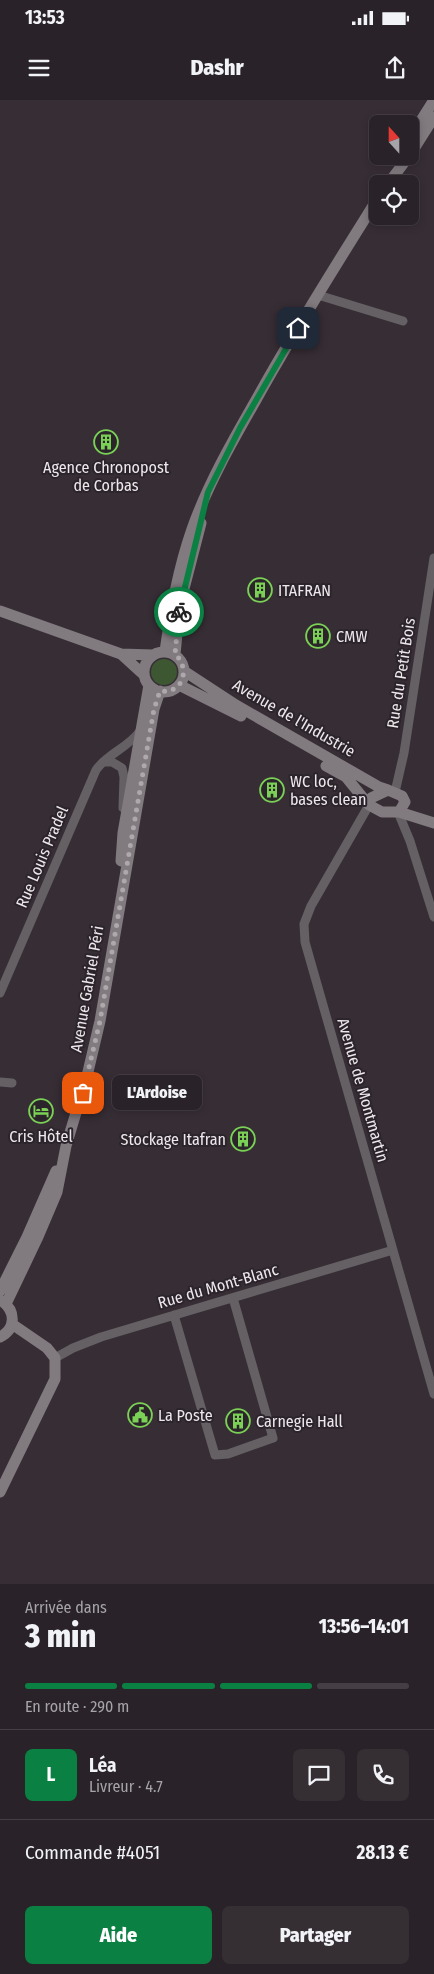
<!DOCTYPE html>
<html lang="fr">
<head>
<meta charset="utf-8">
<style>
  :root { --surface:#292228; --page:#352f34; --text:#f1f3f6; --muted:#a5a4a8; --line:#453f45; --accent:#0b8043 }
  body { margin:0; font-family:"Fira Sans Condensed",sans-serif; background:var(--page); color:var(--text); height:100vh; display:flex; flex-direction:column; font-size:19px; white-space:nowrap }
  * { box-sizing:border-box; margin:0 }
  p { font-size:16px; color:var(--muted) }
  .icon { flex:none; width:28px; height:28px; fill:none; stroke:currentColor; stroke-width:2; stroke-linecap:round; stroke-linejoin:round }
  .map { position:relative; height:1484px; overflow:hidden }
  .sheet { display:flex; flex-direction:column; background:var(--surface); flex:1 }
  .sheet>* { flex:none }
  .needle { width:32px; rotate:339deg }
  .buttons { position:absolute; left:369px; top:15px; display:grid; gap:10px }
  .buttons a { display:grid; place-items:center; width:50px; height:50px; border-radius:8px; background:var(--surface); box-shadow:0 2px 8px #0003,0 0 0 1px var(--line); font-size:25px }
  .pin { position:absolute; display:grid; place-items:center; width:42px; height:42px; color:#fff; margin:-21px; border-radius:10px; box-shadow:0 2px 8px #0006 }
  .courier { position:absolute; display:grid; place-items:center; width:50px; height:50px; margin:-25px; border:4px solid #0b8043; border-radius:50%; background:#fff; color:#222; box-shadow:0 1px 6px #0007 }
  .bubble { position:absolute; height:35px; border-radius:8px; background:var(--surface); box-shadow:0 2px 8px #0003,0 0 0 1px var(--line); font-size:16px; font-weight:800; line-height:35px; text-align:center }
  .head em { font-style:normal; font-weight:800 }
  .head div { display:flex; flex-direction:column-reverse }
  .head { display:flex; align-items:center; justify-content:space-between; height:85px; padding:0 25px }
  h1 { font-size:32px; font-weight:800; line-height:38px }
  .bar { display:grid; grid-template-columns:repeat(4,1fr); gap:8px 5px; align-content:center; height:60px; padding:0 25px }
  .bar i { height:6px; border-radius:4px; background:var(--line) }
  .bar .current { background:var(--accent) }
  .bar p { grid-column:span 4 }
  .line { display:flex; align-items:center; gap:12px; padding:0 25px; border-top:1px solid var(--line) }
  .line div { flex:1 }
  .round { display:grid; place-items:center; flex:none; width:52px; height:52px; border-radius:8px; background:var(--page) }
  .primary-button { display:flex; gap:10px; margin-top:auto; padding:10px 25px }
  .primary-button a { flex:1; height:58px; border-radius:8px; background:var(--accent); color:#fff; font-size:20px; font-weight:800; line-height:58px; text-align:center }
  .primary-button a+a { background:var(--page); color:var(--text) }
  .status { display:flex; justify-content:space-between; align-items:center; height:35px; padding:0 25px; background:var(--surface); direction:ltr }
  .status svg { height:14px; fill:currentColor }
  header { display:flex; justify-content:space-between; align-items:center; height:65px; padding:0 25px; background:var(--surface); font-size:22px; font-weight:800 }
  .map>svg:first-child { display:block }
  .green { fill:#3c5732 }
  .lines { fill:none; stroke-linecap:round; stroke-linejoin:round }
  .street { stroke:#646063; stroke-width:9 }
  .secondary { stroke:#817a7f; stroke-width:11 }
  .done { stroke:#aea7ac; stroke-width:5; stroke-dasharray:0 9 }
  .route { stroke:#0b8043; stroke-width:6 }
  .labels { text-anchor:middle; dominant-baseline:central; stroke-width:4; stroke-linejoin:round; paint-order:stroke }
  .poi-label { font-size:16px; fill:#eee8ec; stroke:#2c242b; text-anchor:start }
  .street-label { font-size:16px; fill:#eee8ec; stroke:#2c242b }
</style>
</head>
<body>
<div class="status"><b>13:53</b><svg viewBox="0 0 49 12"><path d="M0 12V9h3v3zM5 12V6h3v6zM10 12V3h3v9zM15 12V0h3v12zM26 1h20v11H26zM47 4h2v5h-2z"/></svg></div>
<header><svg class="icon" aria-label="menu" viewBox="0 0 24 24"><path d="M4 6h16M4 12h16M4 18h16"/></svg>Dashr<svg class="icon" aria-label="share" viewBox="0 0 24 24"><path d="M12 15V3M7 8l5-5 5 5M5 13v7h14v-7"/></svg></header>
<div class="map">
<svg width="434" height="1484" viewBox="0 0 434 1484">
  <rect width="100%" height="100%" fill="#372e35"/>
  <!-- green -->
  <path class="green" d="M151 572a13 13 0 1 1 26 0a13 13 0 1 1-26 0Z"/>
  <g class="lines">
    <!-- street -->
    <path class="street" d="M318,195L403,221
      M103,662H112L122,668L124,677L123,708
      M395,692L404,653L434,458
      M369,705L311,806L304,824L305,842L434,1294
      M398,712L410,741L434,817
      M0,893L96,670C108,653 128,648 140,631
      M0,982L12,983
      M174,1215L215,1355L228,1354L273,1338L233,1198
      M55,1258L73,1248L101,1237L393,1150"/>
    <!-- secondary -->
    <path class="secondary" d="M410,38L434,0
      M410,55L434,17
      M388,84L409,56
      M0,511L121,554L153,555
      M165,551C171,510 178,469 192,429C208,384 232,342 256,300C294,231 336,165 378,98
      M144 572a20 20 0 1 1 40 0a20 20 0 1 1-40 0Z
      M121,554L144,575
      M175,554L180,504L201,423
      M184,571L236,605L379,687L388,690
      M179,585L241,616
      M326,666L346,677L368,704
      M388,690L402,696L405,702L399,712H382L369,705L371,698Z
      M399,712L434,723
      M121,761L123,733L149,585
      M0,1191L27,1137L56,1071
      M6,1204L37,1139L57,1092L66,1046L87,976L100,921L154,609L160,591
      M0,1237C16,1229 16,1211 2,1201
      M0,1392L55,1279V1258L47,1248L12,1224"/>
  </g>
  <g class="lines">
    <!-- done -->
    <path class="done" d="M83,993L100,921L154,609L160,591C183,594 191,569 175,554L179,512"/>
    <!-- route -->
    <path class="route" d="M179,512L208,392L240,328L298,228"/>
  </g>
  <!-- icons -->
  <defs>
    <g id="building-ring" transform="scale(1.25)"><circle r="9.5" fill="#2c242b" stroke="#7ad156" stroke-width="1.5"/><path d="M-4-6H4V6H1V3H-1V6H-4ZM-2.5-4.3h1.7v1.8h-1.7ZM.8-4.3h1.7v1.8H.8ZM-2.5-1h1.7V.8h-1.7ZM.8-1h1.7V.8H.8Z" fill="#7ad156"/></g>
    <g id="hotel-ring" transform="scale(1.25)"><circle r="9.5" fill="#2c242b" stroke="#7ad156" stroke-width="1.5"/><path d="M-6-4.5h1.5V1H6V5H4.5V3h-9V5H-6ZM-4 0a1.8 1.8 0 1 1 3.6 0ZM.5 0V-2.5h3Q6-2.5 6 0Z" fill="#7ad156"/></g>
    <g id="civic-ring" transform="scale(1.25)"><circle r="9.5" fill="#2c242b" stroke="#7ad156" stroke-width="1.5"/><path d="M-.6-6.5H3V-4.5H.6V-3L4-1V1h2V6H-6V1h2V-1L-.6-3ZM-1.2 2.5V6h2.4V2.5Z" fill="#7ad156"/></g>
  </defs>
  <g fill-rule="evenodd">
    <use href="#building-ring" x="106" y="342"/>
    <use href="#building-ring" x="260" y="490"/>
    <use href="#building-ring" x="318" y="536"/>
    <use href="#building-ring" x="272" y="690"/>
    <use href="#hotel-ring" x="41" y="1011"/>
    <use href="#building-ring" x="243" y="1039"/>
    <use href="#civic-ring" x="140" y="1315"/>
    <use href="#building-ring" x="238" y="1321"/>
  </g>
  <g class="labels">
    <!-- poi labels -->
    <g class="poi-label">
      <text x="106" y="367" text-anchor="middle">Agence Chronopost<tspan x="106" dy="18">de Corbas</tspan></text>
      <text x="278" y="490">ITAFRAN</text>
      <text x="336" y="536">CMW</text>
      <text x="290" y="681">WC loc,<tspan x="290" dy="18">bases clean</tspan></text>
      <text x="41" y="1036" text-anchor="middle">Cris Hôtel</text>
      <text x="226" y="1039" text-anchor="end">Stockage Itafran</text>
      <text x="158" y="1315">La Poste</text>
      <text x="256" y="1321">Carnegie Hall</text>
    </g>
    <!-- street labels -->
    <g class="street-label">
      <text transform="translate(401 573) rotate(-81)">Rue du Petit Bois</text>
      <text transform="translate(294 618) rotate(30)">Avenue de l'Industrie</text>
      <text transform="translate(42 757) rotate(-67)">Rue Louis Pradel</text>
      <text transform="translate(87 889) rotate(-80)">Avenue Gabriel Péri</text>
      <text transform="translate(363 990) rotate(74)">Avenue de Montmartin</text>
      <text transform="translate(218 1186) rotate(-16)">Rue du Mont-Blanc</text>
    </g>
  </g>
</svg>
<div class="buttons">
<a><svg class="needle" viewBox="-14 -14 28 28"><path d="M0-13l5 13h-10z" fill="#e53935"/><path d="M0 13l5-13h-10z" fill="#a5a4a8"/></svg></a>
<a><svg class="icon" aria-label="locate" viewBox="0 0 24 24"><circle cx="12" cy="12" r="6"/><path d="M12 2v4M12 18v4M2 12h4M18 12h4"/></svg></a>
</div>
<div class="pin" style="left:83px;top:993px;background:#ea580c"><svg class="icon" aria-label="bag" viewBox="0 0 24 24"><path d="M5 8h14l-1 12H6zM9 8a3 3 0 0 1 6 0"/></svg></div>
<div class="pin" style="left:298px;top:228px;background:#1f2937"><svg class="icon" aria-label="home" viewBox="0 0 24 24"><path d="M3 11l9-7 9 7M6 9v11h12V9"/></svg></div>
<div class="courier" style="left:179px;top:512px"><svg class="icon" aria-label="bike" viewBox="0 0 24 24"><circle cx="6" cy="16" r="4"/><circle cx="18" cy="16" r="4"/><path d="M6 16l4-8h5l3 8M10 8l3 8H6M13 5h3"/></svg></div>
<div class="bubble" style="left:112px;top:975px;width:90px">L'Ardoise</div>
</div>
<section class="sheet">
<div class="head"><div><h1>3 min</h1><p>Arrivée dans</p></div><em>13:56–14:01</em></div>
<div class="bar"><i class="current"></i><i class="current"></i><i class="current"></i><i></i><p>En route · 290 m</p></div>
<div class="line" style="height:90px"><b class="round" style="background:var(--accent);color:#fff">L</b><div><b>Léa</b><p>Livreur · 4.7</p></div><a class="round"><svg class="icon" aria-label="chat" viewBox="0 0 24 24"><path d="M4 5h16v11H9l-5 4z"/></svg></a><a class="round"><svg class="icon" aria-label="phone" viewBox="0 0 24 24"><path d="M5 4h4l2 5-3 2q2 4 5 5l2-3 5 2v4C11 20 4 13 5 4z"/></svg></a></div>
<div class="line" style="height:65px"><div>Commande #4051</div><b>28.13 €</b></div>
<div class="primary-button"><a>Aide</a><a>Partager</a></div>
</section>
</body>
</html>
